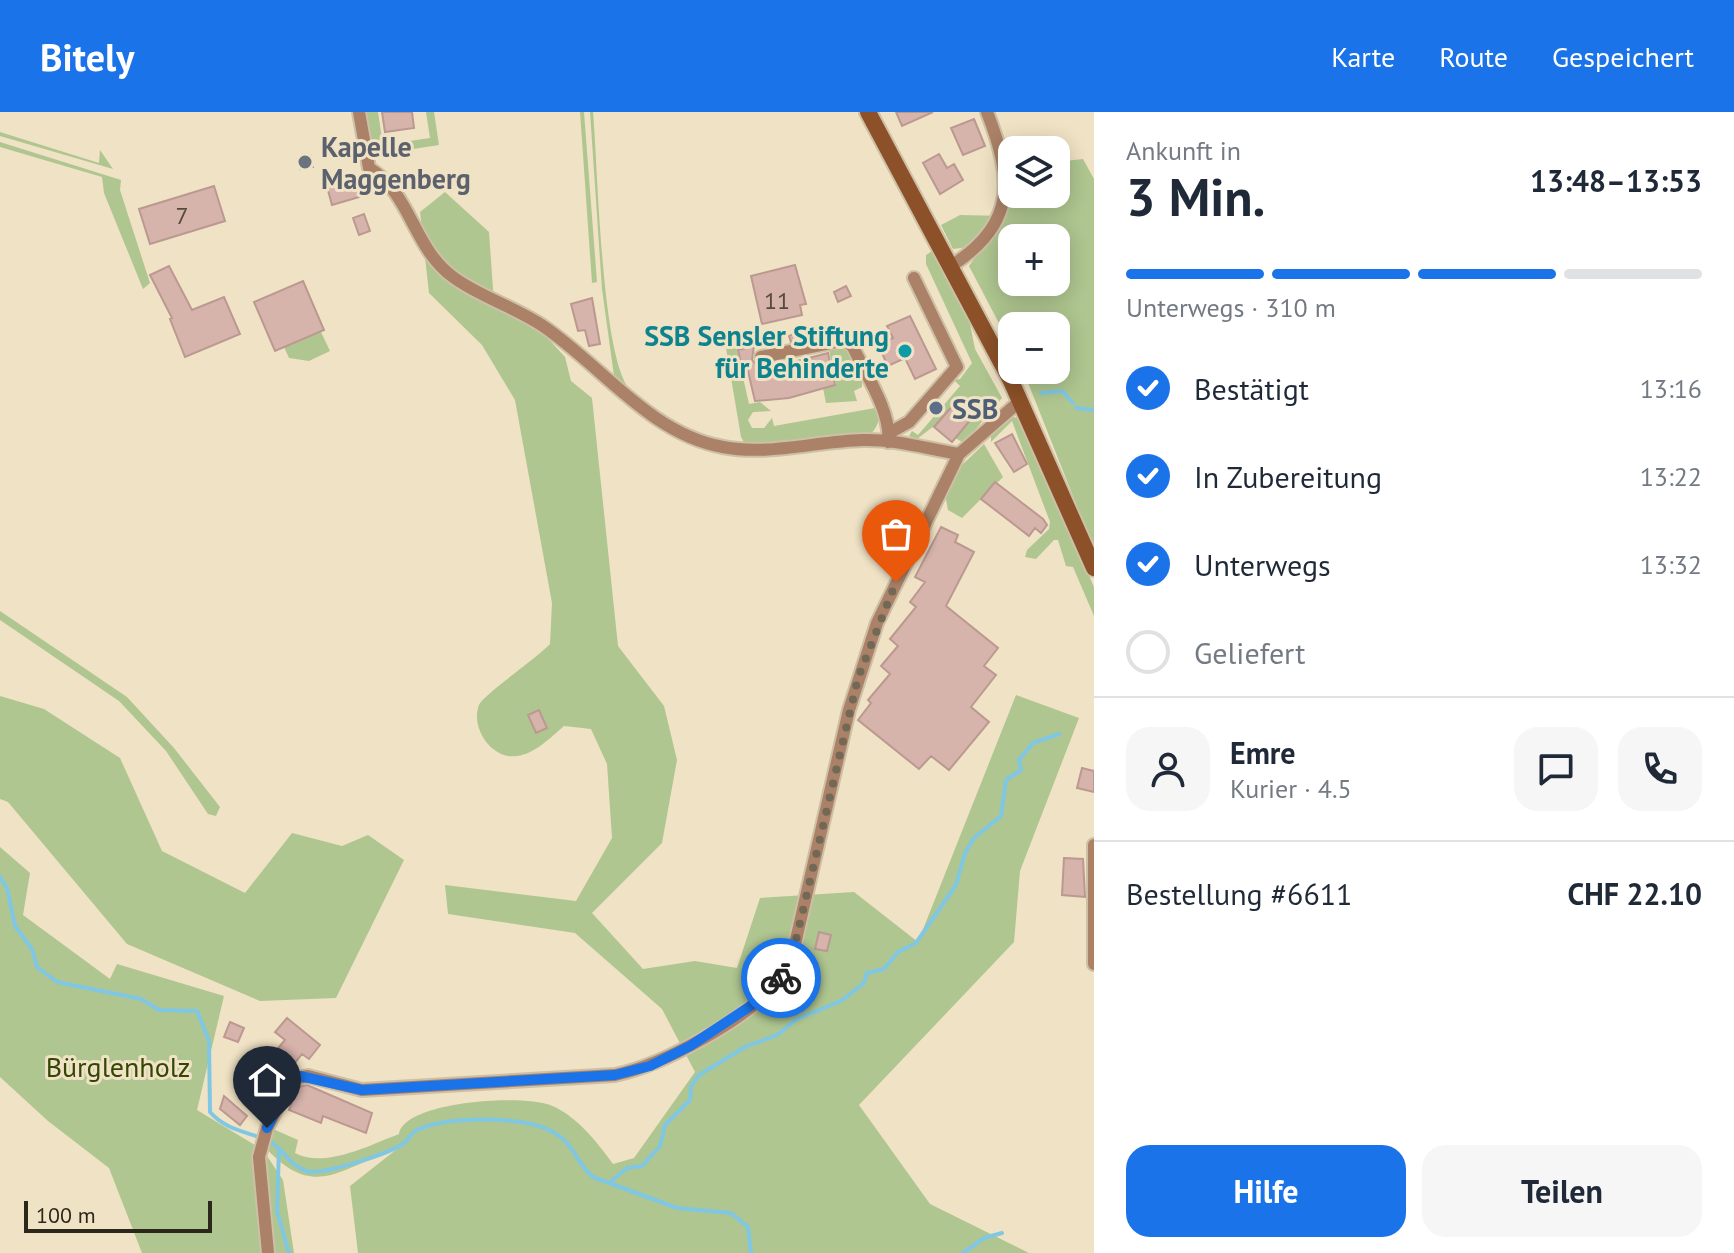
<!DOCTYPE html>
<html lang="de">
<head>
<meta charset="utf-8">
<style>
  :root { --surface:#fff; --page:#f6f6f7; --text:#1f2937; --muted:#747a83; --line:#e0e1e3; --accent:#1a73e8 }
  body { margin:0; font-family:"PT Sans",sans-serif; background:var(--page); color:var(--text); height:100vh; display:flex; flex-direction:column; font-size:30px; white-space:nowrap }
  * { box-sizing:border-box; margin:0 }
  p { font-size:26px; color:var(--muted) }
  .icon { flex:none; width:44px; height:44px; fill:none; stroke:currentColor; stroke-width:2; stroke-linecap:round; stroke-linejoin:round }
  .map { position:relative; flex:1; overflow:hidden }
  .sheet { display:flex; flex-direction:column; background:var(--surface); width:640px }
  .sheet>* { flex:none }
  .fabs { position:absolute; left:998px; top:24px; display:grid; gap:16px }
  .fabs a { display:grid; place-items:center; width:72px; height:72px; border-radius:16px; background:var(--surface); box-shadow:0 4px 20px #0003; font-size:40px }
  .scale { position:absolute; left:24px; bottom:20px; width:188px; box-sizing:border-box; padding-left:8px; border:4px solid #2c271b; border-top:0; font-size:22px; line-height:28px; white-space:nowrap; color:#2c271b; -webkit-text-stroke:6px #f0e2c4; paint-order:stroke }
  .pin { position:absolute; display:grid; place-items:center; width:68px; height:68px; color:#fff; margin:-82px -34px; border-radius:50% 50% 50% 0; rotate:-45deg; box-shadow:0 0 8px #0007 }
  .pin .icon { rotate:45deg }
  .courier { position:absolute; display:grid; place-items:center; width:80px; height:80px; margin:-40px; border:6px solid #1a73e8; border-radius:50%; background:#fff; color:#222; box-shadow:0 2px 10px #0007 }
  .head em { font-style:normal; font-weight:800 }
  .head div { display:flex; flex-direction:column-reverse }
  .head { display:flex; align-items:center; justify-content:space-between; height:136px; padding:0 32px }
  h1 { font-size:52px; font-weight:800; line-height:60px }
  .bar { display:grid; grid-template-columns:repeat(4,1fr); gap:12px 8px; align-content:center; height:96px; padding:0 32px }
  .bar i { height:10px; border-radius:6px; background:var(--line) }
  .bar .active { background:var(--accent) }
  .bar p { grid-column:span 4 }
  .line { display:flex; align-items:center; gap:20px; padding:0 32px; border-top:2px solid var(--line) }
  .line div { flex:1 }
  .round { display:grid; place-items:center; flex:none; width:84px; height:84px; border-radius:24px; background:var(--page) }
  ol { padding:0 32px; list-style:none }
  li { display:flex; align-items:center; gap:24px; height:88px }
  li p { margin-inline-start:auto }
  li .icon { padding:8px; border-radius:50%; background:var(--accent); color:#fff; stroke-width:4 }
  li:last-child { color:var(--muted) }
  li i { width:44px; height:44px; border:4px solid var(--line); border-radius:50% }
  .cta { display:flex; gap:16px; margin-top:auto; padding:16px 32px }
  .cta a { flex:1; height:92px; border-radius:24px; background:var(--accent); color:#fff; font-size:32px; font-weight:800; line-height:92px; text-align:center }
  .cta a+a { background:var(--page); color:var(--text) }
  header { display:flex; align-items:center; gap:48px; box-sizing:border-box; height:112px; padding:0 40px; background:var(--accent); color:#fff }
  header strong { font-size:38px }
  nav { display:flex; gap:44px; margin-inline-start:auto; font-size:28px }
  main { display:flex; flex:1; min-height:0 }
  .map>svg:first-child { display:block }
  .green { fill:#afc690; fill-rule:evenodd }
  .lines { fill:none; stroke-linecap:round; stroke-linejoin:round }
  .stream { stroke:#7fc7e3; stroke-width:4 }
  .building { fill:#d6b3ab; stroke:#bb9991; stroke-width:2 }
  .street-casing { stroke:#cdc0a6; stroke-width:16 }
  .secondary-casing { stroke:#cdc0a6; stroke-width:20 }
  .street { stroke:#ab8167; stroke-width:12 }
  .secondary { stroke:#8c5128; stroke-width:16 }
  .done { stroke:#716856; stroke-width:8; stroke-dasharray:0 14.4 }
  .route { stroke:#1a73e8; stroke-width:10 }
  .worship-dot { fill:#6b7280; stroke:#f0e2c4; stroke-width:3 }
  .culture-dot { fill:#0f9aa8; stroke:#f0e2c4; stroke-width:3 }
  .service-dot { fill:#5c6f8a; stroke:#f0e2c4; stroke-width:3 }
  .labels { text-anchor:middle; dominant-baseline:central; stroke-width:6; stroke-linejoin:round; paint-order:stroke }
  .number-label { font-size:24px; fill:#564a3f }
  .worship-label { font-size:28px; font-weight:bold; fill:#5b616d; stroke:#f0e2c4; text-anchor:start }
  .culture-label { font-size:28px; font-weight:bold; fill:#0d838f; stroke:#f0e2c4; text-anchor:end }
  .service-label { font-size:28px; font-weight:bold; fill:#4e5e75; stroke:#f0e2c4; text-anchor:start }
  .park-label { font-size:28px; fill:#334705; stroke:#f0e2c4 }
</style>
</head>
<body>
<header>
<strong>Bitely</strong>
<nav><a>Karte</a><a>Route</a><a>Gespeichert</a></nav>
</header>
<main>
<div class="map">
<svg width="1094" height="1141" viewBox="0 0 1094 1141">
  <rect width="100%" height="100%" fill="#f0e2c4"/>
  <!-- green -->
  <path class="green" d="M365,0H378L383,33L430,26L426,0H434L439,33L374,43Z
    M580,0H584L597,170L592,171Z
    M590,0H593C598,58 601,232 627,274L624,275L614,264L602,177Z
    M0,20L99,51L100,38L113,57L0,24Z
    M0,30L121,68L120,78L150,171L143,177L104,81L102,65L0,35Z
    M1083,47L1094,67V437L1023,258H1056V214H1012V236L969,154L984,133L953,137L941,113L960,103L1006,104L1014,82H1056V50ZM1012,126H1056V170H1012Z
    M445,80L489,120L494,191L542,220L565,245L571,269L592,286L618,534L664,594L677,648L662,731L592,801L643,857L695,849L737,856L760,786L854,780L918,830L1016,583L1079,606L1020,759L1014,830L859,993L930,1092L1029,1141H358L350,1074L397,1037C339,1056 314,1090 264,1034L273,1017L298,1028L295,1041C324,1057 370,1033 399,1022C404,989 523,982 550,993C576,1003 597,1030 613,1052L634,1046L695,960L662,897L575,821L448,802L445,773L576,789L612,726L607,652L591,617L564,614C551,625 535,642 517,644C492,648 470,616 479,593C484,582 536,547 550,532L552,491L515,288L482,233L429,181L420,100Z
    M934,138L968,202L975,237L1002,286L964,331L934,314L917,327L909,324L912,319L918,323L960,274L954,268L960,267L972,251L926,152V143Z
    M321,220L330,239L309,249L289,246L284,235Z
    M736,234L749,292L760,290L771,299L753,300L748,308L752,316H764L772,306L774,314L875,296C882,305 878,314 871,322L746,334L741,325L726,236Z
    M841,234C852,241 863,261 862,275L854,279L857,289L826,291L823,276L836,273L829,238Z
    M1010,304L1021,307L1094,475V504L1073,455L1066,454L1058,428H1054L1036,447L1025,445L1027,438L1049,417L1050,410L1012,309L991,330V321Z
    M984,332L1003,365L962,406L948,398L945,382L962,353Z
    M0,499L127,585L174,636L220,695L216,704L208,702L166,639L119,589L0,508Z
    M0,584L44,597L120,646L162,739L245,781L292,721L342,734L368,723L404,748L336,886L260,889L127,832L8,690L0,687Z
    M0,735L30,761L23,803L110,867L117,852L224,884L197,998L263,1038L283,1068L294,1141H142L109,1056L48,1009L0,965Z"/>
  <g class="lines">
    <!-- stream -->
    <path class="stream" d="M1041,281L1062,279L1073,291
      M1076,296L1094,298
      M0,765L7,776L15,814L32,837L37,855L57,870L141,887L159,898L197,899L209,929L210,1000C227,1019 247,1019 269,1029C283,1036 289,1053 306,1059C321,1064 392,1041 404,1031C409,1027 411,1021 417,1018C447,1004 519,1004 549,1018C576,1031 573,1048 593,1065L677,1096L731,1101L748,1115L751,1141
      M279,1037L277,1099L289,1141
      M609,1071L627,1056L642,1054L660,1034L665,1013L690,988L691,974L699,963L745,935L777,923L797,907L841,889L864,871L867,861L884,857L898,840L916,831L956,773L965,741L974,726L1001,704L1006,668L1021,658L1019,648L1033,631L1059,622
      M963,1141L984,1126L1002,1121"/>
  </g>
  <!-- building -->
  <path class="building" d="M382,0H412L414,16L385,20Z
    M896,0H933L902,14Z
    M974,7L985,34L963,43L951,16Z
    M939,42L947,56L954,52L963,68L940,82L923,51Z
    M311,44L313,55L300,57L298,46Z
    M352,63L359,85L332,93L326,71Z
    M214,74L225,109L150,132L139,97Z
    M364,102L370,119L359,123L353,106Z
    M795,153L806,192L800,193L802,203L762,212L751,164Z
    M169,154L192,198L224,185L240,222L185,245L170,207L172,206L150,163Z
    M303,169L324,218L275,239L254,190Z
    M846,174L851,184L838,190L834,180Z
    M592,186L600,232L589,234L585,218L578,219L571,192Z
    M910,204L936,257L915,267L905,246L888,254L878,233L893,226L887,214Z
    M806,216L811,226L791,230L789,224Z
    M754,234L752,248L762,258L828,241L835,273L789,286L755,289L747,255L742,256L738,238Z
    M955,291L972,306L952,330L934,315Z
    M1012,322L1027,352L1014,360L995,331Z
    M995,370L1043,407L1047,413L1041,421L1035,416L1029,424L981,387Z
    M941,415L958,423L955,430L974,440L946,494L998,536L984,554L996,563L971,595L989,610L949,658L931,644L919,657L858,608L871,591L868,588L890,562L881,554L898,534L890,527L916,495L910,490L925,470L915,465Z
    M539,598L547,616L536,621L528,603Z
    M1082,656L1094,659V680L1077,676Z
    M1064,746L1083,747L1085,785L1062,783Z
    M819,820L831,823L827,839L815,837Z
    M287,906L320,933L309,947L302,942L291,956L273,942L285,928L275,920Z
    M230,910L244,916L238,930L224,925Z
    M255,970L267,977L259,990L247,983Z
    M307,973L372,1001L366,1021L323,1004L321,1011L289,998L298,975Z
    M224,984L247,1004L240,1013L220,997Z"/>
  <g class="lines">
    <!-- street casing -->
    <g class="street-casing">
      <path id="street" d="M359,0L369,56C411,81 413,136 453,165C480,185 515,195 543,214C602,254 650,322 723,335C769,344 817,329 863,328C895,327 928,337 959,342
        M951,154C1017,112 1013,67 987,0
        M761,245L845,228L853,235C865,261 892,301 888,330
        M889,321L909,310L957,255L914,166
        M1094,733V852
        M268,1141L259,1045L267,1016L292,967L308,964L362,978L615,963C663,953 750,906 780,867C788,856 791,844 795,832L849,598L877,511L959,342L1020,289"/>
    </g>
    <!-- secondary casing -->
    <g class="secondary-casing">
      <path id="secondary" d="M868,0L1011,269L1094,456"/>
    </g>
    <!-- street -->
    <use href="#street" class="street"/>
    <!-- secondary -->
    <use href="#secondary" class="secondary"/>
  </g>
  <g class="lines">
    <!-- done -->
    <path class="done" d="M781,866L795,832L858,566L896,470"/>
    <!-- route -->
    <path class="route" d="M267,1016L292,967L300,964L362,978L615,963L650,954L690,934L749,895L781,866"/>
  </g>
  <!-- markers -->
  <circle class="worship-dot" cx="305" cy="50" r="8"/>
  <circle class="culture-dot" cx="905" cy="239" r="8"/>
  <circle class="service-dot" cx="936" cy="296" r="8"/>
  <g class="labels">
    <!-- number labels -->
    <g class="number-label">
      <text x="182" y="103">7</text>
      <text x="777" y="188">11</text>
    </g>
    <!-- worship labels -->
    <g class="worship-label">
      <text x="321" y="34">Kapelle<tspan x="321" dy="32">Maggenberg</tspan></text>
    </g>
    <!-- culture labels -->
    <g class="culture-label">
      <text x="889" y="223">SSB Sensler Stiftung<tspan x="889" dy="32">für Behinderte</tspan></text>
    </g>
    <!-- service labels -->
    <g class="service-label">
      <text x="952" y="296">SSB</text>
    </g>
    <!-- park labels -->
    <g class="park-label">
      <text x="118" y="954">Bürglenholz</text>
    </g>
  </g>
</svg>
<div class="fabs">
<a><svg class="icon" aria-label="layers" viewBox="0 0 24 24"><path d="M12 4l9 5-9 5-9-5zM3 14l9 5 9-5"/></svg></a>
<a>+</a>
<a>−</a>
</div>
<div class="scale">100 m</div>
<div class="pin" style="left:896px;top:470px;background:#ea580c"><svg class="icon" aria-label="bag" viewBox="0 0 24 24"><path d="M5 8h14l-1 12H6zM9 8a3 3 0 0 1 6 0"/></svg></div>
<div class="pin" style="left:267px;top:1016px;background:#1f2937"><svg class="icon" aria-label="home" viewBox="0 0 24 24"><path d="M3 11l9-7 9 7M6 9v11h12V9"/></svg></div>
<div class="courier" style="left:781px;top:866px"><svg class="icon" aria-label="bike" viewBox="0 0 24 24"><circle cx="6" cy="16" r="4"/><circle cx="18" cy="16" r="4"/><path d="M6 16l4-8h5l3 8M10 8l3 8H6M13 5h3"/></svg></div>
</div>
<section class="sheet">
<div class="head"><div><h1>3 Min.</h1><p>Ankunft in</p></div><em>13:48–13:53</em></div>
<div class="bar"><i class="active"></i><i class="active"></i><i class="active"></i><i></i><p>Unterwegs · 310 m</p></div>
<ol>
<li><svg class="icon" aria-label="check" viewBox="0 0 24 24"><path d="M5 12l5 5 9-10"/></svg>Bestätigt<p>13:16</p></li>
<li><svg class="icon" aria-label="check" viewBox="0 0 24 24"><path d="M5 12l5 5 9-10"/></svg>In Zubereitung<p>13:22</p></li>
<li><svg class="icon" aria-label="check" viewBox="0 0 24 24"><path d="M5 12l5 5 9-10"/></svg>Unterwegs<p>13:32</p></li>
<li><i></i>Geliefert</li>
</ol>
<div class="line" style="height:144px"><a class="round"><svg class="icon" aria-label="person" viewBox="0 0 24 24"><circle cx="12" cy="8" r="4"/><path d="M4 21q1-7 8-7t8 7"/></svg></a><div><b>Emre</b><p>Kurier · 4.5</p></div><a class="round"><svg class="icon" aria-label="chat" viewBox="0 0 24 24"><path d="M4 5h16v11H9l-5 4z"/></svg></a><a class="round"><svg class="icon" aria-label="phone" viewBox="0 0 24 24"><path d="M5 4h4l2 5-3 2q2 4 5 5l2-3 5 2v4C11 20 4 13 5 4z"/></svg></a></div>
<div class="line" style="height:104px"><div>Bestellung #6611</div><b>CHF 22.10</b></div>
<div class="cta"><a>Hilfe</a><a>Teilen</a></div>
</section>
</main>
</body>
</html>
